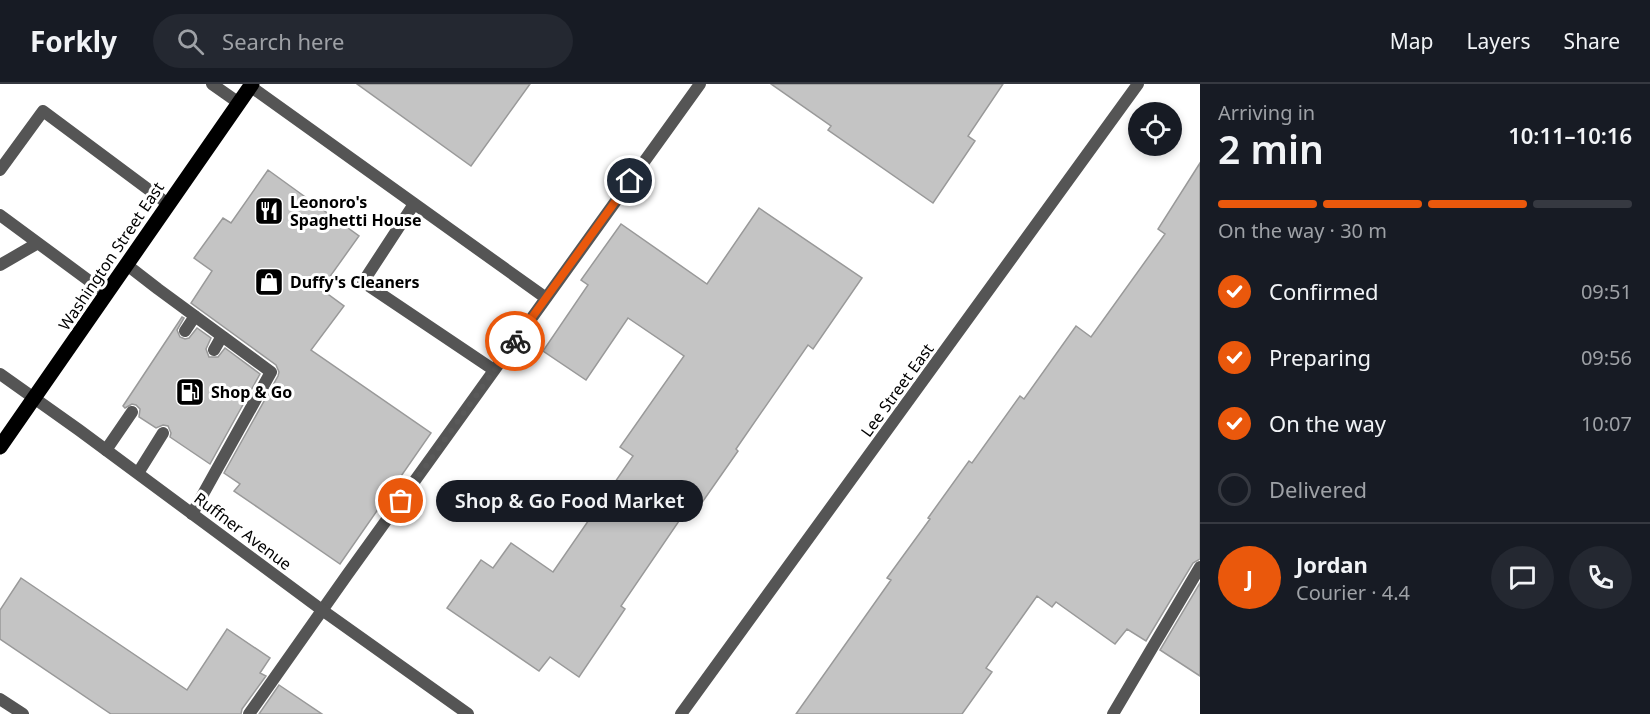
<!DOCTYPE html>
<html lang="en">
<head>
<meta charset="utf-8">
<style>
  :root { --surface:#171b24; --page:#242831; --text:#f1f3f6; --muted:#9ea1a6; --line:#363941; --accent:#ea580c }
  body { margin:0; font-family:"Noto Sans",sans-serif; background:var(--page); color:var(--text); height:100vh; display:flex; flex-direction:column; font-size:22px; white-space:nowrap }
  * { box-sizing:border-box; margin:0 }
  p { font-size:20px; color:var(--muted) }
  .icon { flex:none; width:33px; height:33px; fill:none; stroke:currentColor; stroke-width:2; stroke-linecap:round; stroke-linejoin:round }
  .map { position:relative; flex:1; overflow:hidden }
  .sheet { display:flex; flex-direction:column; background:var(--surface); width:450px }
  .sheet>* { flex:none }
  .tools { position:absolute; left:1128px; top:18px; display:grid; gap:12px }
  .tools a { display:grid; place-items:center; width:54px; height:54px; border-radius:50%; background:var(--surface); box-shadow:0 3px 9px #0003; font-size:30px }
  .pin { position:absolute; display:grid; place-items:center; width:51px; height:51px; color:#fff; margin:-26px; border:3px solid #fff; border-radius:50%; box-shadow:0 2px 6px #0007 }
  .courier { position:absolute; display:grid; place-items:center; width:60px; height:60px; margin:-30px; border:4px solid #ea580c; border-radius:50%; background:#fff; color:#222; box-shadow:0 2px 8px #0007 }
  .bubble { position:absolute; height:42px; border-radius:21px; background:var(--surface); box-shadow:0 3px 9px #0003; font-size:20px; font-weight:600; line-height:42px; text-align:center }
  .head em { font-style:normal; font-weight:600 }
  .head div { display:flex; flex-direction:column-reverse }
  .head { display:flex; align-items:center; justify-content:space-between; height:102px; padding:0 18px }
  h1 { font-size:39px; font-weight:600; line-height:45px }
  .bar { display:grid; grid-template-columns:repeat(4,1fr); gap:9px 6px; align-content:center; height:72px; padding:0 18px }
  .bar i { height:8px; border-radius:4px; background:var(--line) }
  .bar .on { background:var(--accent) }
  .bar p { grid-column:span 4 }
  .line { display:flex; align-items:center; gap:15px; padding:0 18px; border-top:2px solid var(--line) }
  .line div { flex:1 }
  .round { display:grid; place-items:center; flex:none; width:63px; height:63px; border-radius:32px; background:var(--page) }
  ol { padding:0 18px; list-style:none }
  li { display:flex; align-items:center; gap:18px; height:66px }
  li p { margin-inline-start:auto }
  li .icon { padding:6px; border-radius:50%; background:var(--accent); color:#fff; stroke-width:4 }
  li:last-child { color:var(--muted) }
  li i { width:33px; height:33px; border:3px solid var(--line); border-radius:50% }
  header { display:flex; align-items:center; gap:36px; box-sizing:border-box; height:84px; padding:0 30px; background:var(--surface); border-bottom:2px solid var(--line) }
  header strong { font-size:28px }
  nav { display:flex; gap:33px; margin-inline-start:auto; font-size:21px }
  .search { width:420px; height:54px; background:var(--page); display:flex; align-items:center; gap:15px; box-sizing:border-box; padding:0 21px; border-radius:33px; color:var(--muted); font-size:22px }
  main { display:flex; flex:1; min-height:0 }
  .map>svg:first-child { display:block }
  .building { fill:#c4c4c4; stroke:#999; stroke-width:1.5 }
  .lines { fill:none; stroke-linecap:round; stroke-linejoin:round }
  .lane { stroke:#555; stroke-width:12 }
  .street { stroke:#555; stroke-width:12 }
  .primary { stroke:#000; stroke-width:15 }
  .done { stroke:#595959; stroke-width:6; stroke-dasharray:0 10.8 }
  .route { stroke:#ea580c; stroke-width:8 }
  .labels { text-anchor:middle; dominant-baseline:central; stroke-width:6; stroke-linejoin:round; paint-order:stroke }
  .poi-label { font-size:16px; font-weight:bold; fill:#000; stroke:#fff; text-anchor:start }
  .street-label { font-size:16px; fill:#000; stroke:#fff }
</style>
</head>
<body>
<header>
<strong>Forkly</strong>
<div class="search"><svg class="icon" aria-label="search" viewBox="0 0 24 24"><circle cx="10" cy="10" r="6"/><path d="M15 15l6 6"/></svg>Search here</div>
<nav><a>Map</a><a>Layers</a><a>Share</a></nav>
</header>
<main>
<div class="map">
<svg width="1200" height="630" viewBox="0 0 1200 630">
  <rect width="100%" height="100%" fill="#fff"/>
  <!-- building -->
  <path class="building" d="M357,0H530L471,82Z
    M771,0H1003L968,52L975,57L933,119L828,46L831,42Z
    M1200,79V475L1193,479L1146,557L1127,545L1115,560L1056,518L1052,523L1037,512L986,584L992,588L962,630H796L891,496L887,494L930,435L928,434L969,377L972,379L1020,312L1024,315L1076,242L1091,253L1165,150L1158,145Z
    M268,86L359,152L321,205L344,222L311,266L431,349L340,480L234,407L240,400L224,389L278,292L279,288L276,281L191,219L212,187L194,174L223,134L231,139Z
    M759,124L862,194L813,265L808,261L736,365L738,367L701,420L694,415L621,522L625,525L579,593L550,573L539,587L447,524L481,476L493,484L511,459L553,488L633,372L620,363L684,272L628,234L586,296L543,267L588,201L581,196L621,140L707,200Z
    M182,233L184,234L177,246L180,253L185,255L189,254L197,244L211,254L206,265L209,273H218L225,264L260,290L210,380L170,353L171,349L168,342L163,341L156,344L139,333L140,325L136,321L132,320L125,324L123,322Z
    M21,494L187,606L227,545L270,574L260,589L266,592L242,625L241,630H111L0,555V526Z
    M1200,499V592L1160,566Z
    M279,601L322,630H259Z"/>
  <g class="lines">
    <!-- lane -->
    <path class="lane" d="M212,0L239,19
      M250,2L546,214
      M0,86L43,27L168,120
      M414,120L363,198L494,286
      M0,131L107,210
      M0,181L38,159
      M127,181L158,205L271,288L192,430
      M185,247L195,232
      M214,266L222,252
      M106,366L132,328
      M138,389L163,349
      M0,615L23,630
      M249,630L347,491L700,0
      M1113,630L1200,483"/>
    <!-- street -->
    <path class="street" d="M0,290L79,346L322,526L468,630
      M681,630L1138,0"/>
    <!-- primary -->
    <path class="primary" d="M0,363L252,0"/>
  </g>
  <g class="lines">
    <!-- done -->
    <path class="done" d="M401,417L515,257"/>
    <!-- route -->
    <path class="route" d="M515,257L630,97"/>
  </g>
  <!-- icons -->
  <defs>
    <g id="restaurant-square" transform="scale(1.5)"><rect x="-9" y="-9" width="18" height="18" rx="4" fill="#000" stroke="#fff"/><path d="M-5-6h1v4h1v-4h1v4h1v-4h1v5L-1.5 .5V6h-2V.5L-5-1ZM5-6V6H3V1.5H1.5Q1.5-4 5-6Z" fill="#fff"/></g>
    <g id="shop-square" transform="scale(1.5)"><rect x="-9" y="-9" width="18" height="18" rx="4" fill="#000" stroke="#fff"/><path d="M-5-2.5h2.3a2.7 3.5 0 0 1 5.4 0H5L5.5 6h-11ZM-1.5-2.5h3a1.5 2.3 0 0 0-3 0Z" fill="#fff"/></g>
    <g id="fuel-square" transform="scale(1.5)"><rect x="-9" y="-9" width="18" height="18" rx="4" fill="#000" stroke="#fff"/><path d="M-5.5-6h7V0h2V4h1.3V-2.5L3-4.5l.8-.8L6-3V5H2.5V1h-1V6h-7ZM-4.2-4.7v3.2H.2V-4.7Z" fill="#fff"/></g>
  </defs>
  <g fill-rule="evenodd">
    <use href="#restaurant-square" x="269" y="127"/>
    <use href="#shop-square" x="269" y="198"/>
    <use href="#fuel-square" x="190" y="308"/>
  </g>
  <g class="labels">
    <!-- poi labels -->
    <g class="poi-label">
      <text x="290" y="118">Leonoro's<tspan x="290" dy="18">Spaghetti House</tspan></text>
      <text x="290" y="198">Duffy's Cleaners</text>
      <text x="211" y="308">Shop &amp; Go</text>
    </g>
    <!-- street labels -->
    <g class="street-label">
      <text transform="translate(111 172) rotate(-56)">Washington Street East</text>
      <text transform="translate(897 306) rotate(-54)">Lee Street East</text>
      <text transform="translate(243 447) rotate(37)">Ruffner Avenue</text>
    </g>
  </g>
</svg>
<div class="tools">
<a><svg class="icon" aria-label="locate" viewBox="0 0 24 24"><circle cx="12" cy="12" r="6"/><path d="M12 2v4M12 18v4M2 12h4M18 12h4"/></svg></a>
</div>
<div class="pin" style="left:401px;top:417px;background:#ea580c"><svg class="icon" aria-label="bag" viewBox="0 0 24 24"><path d="M5 8h14l-1 12H6zM9 8a3 3 0 0 1 6 0"/></svg></div>
<div class="pin" style="left:630px;top:97px;background:#1f2937"><svg class="icon" aria-label="home" viewBox="0 0 24 24"><path d="M3 11l9-7 9 7M6 9v11h12V9"/></svg></div>
<div class="courier" style="left:515px;top:257px"><svg class="icon" aria-label="bike" viewBox="0 0 24 24"><circle cx="6" cy="16" r="4"/><circle cx="18" cy="16" r="4"/><path d="M6 16l4-8h5l3 8M10 8l3 8H6M13 5h3"/></svg></div>
<div class="bubble" style="left:436px;top:396px;width:267px">Shop &amp; Go Food Market</div>
</div>
<section class="sheet">
<div class="head"><div><h1>2 min</h1><p>Arriving in</p></div><em>10:11–10:16</em></div>
<div class="bar"><i class="on"></i><i class="on"></i><i class="on"></i><i></i><p>On the way · 30 m</p></div>
<ol>
<li><svg class="icon" aria-label="check" viewBox="0 0 24 24"><path d="M5 12l5 5 9-10"/></svg>Confirmed<p>09:51</p></li>
<li><svg class="icon" aria-label="check" viewBox="0 0 24 24"><path d="M5 12l5 5 9-10"/></svg>Preparing<p>09:56</p></li>
<li><svg class="icon" aria-label="check" viewBox="0 0 24 24"><path d="M5 12l5 5 9-10"/></svg>On the way<p>10:07</p></li>
<li><i></i>Delivered</li>
</ol>
<div class="line" style="height:108px"><b class="round" style="background:var(--accent);color:#fff">J</b><div><b>Jordan</b><p>Courier · 4.4</p></div><a class="round"><svg class="icon" aria-label="chat" viewBox="0 0 24 24"><path d="M4 5h16v11H9l-5 4z"/></svg></a><a class="round"><svg class="icon" aria-label="phone" viewBox="0 0 24 24"><path d="M5 4h4l2 5-3 2q2 4 5 5l2-3 5 2v4C11 20 4 13 5 4z"/></svg></a></div>
</section>
</main>
</body>
</html>
